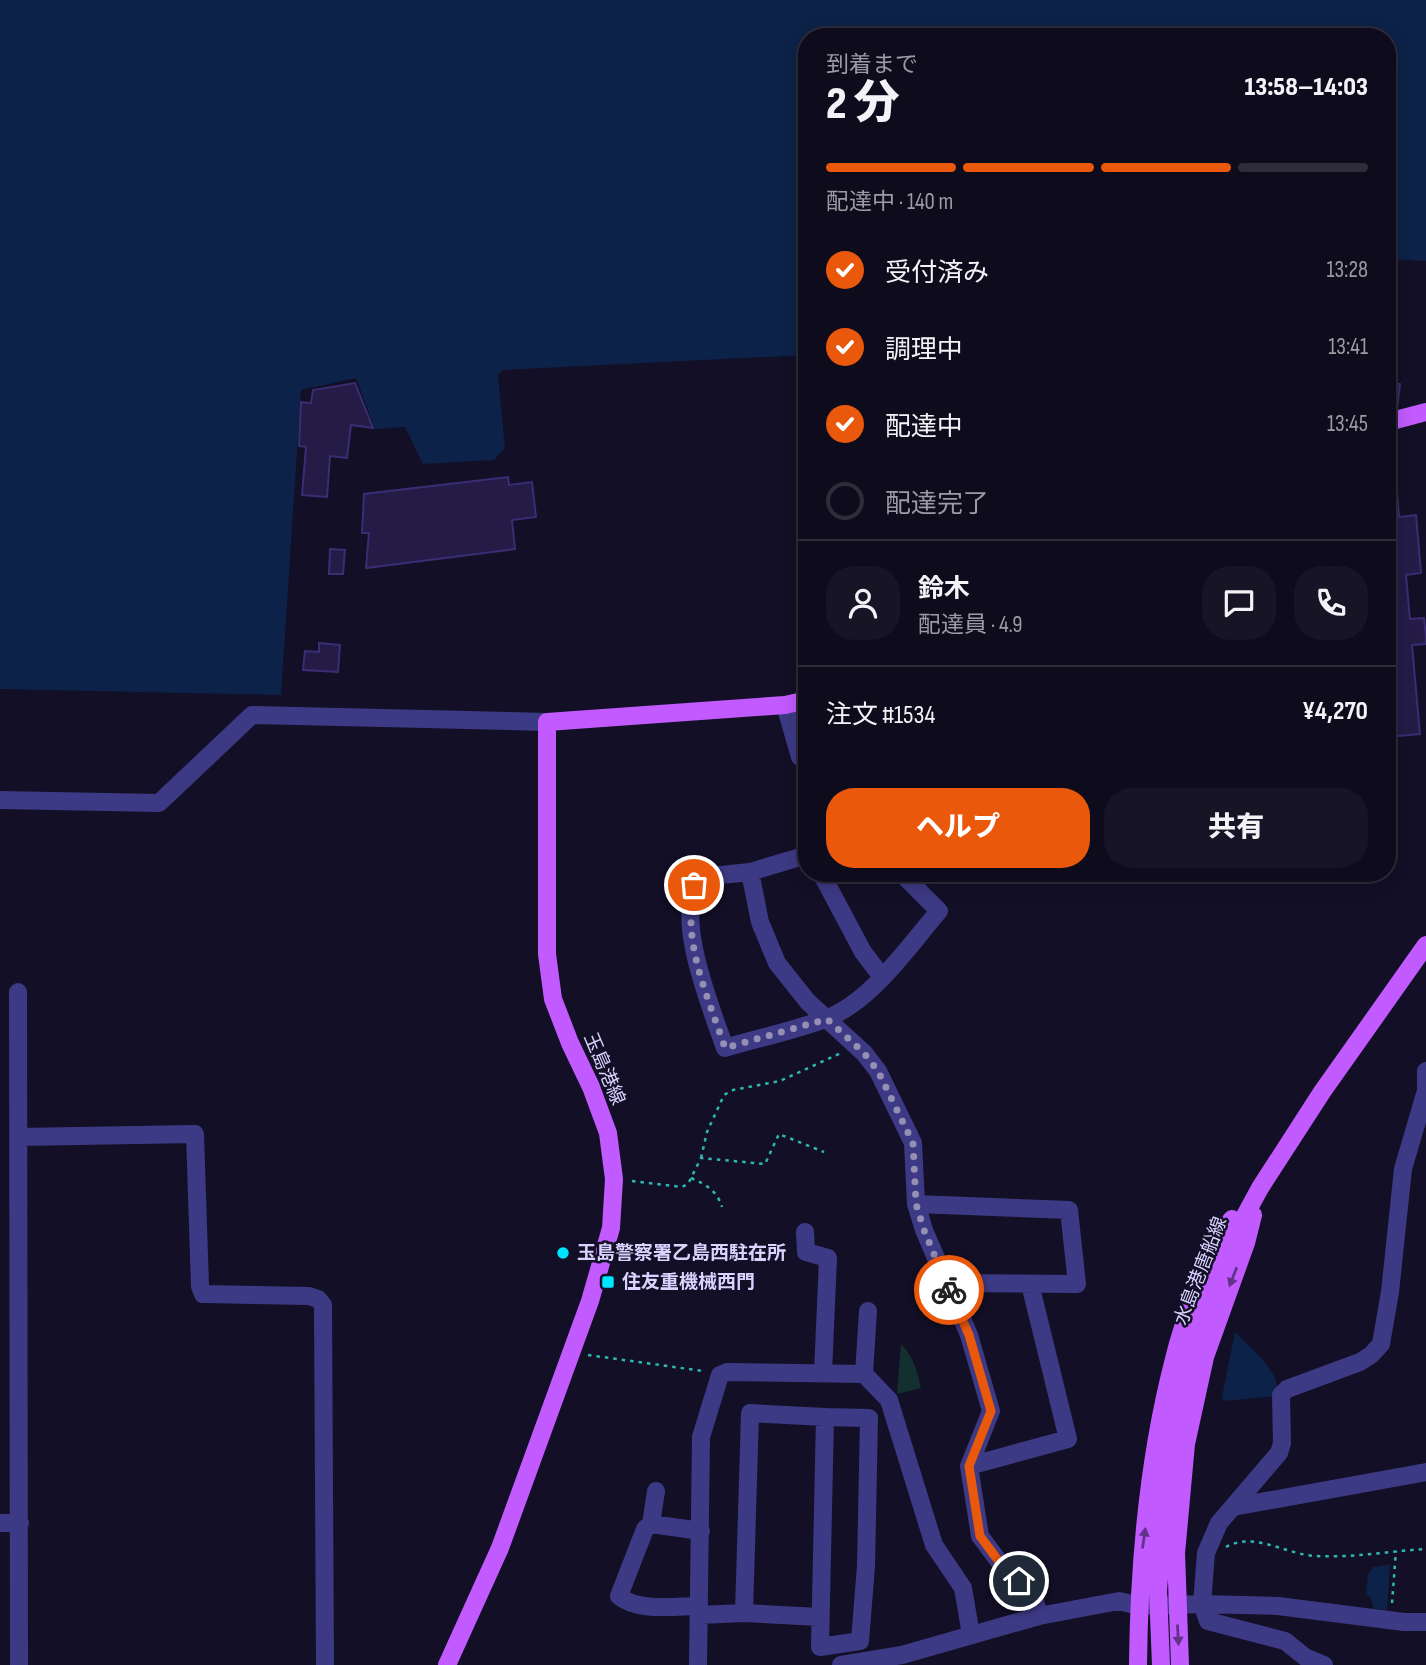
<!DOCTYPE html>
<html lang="ja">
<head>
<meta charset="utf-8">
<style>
  :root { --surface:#0e0b1c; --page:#171425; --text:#f1f3f6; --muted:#9b9ba3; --line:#2e2b3b; --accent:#ea580c }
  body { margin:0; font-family:"Sofia Sans Condensed","Noto Sans JP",sans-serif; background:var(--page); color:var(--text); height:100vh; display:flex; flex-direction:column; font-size:26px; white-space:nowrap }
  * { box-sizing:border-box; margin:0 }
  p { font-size:23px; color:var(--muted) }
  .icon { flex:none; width:38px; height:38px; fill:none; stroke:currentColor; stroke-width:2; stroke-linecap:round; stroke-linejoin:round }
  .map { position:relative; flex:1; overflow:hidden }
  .details { position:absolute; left:798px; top:28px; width:598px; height:854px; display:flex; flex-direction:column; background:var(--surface); border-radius:28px; box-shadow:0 4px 18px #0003,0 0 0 2px var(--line) }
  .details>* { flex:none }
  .pin { position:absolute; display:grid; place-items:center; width:60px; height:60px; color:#fff; margin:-30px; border:4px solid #fff; border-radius:50%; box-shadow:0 2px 7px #0007 }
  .courier { position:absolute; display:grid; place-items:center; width:70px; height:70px; margin:-35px; border:5px solid #ea580c; border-radius:50%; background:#fff; color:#222; box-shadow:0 2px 9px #0007 }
  .head em { font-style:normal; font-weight:800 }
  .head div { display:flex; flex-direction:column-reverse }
  .head { display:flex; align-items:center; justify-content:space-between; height:119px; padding:0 28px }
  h1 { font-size:46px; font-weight:800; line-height:52px }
  .bar { display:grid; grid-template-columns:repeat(4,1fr); gap:10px 7px; align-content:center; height:84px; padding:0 28px }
  .bar i { height:9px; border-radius:5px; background:var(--line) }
  .bar .current { background:var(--accent) }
  .bar p { grid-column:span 4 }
  .line { display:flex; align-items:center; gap:18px; padding:0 28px; border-top:2px solid var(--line) }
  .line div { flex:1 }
  .round { display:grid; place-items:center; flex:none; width:74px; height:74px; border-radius:28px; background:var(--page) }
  ol { padding:0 28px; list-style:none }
  li { display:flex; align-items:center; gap:21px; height:77px }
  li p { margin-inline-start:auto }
  li .icon { padding:7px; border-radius:50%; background:var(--accent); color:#fff; stroke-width:4 }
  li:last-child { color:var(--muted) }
  li i { width:38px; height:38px; border:4px solid var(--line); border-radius:50% }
  .button { display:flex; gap:14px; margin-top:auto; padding:14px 28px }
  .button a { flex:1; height:80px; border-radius:28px; background:var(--accent); color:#fff; font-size:28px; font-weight:800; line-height:80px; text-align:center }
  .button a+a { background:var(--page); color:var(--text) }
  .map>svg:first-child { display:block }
  .green { fill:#12302f }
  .water { fill:#0c2248 }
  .building { fill:#241b47; stroke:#3b2d73; stroke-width:2 }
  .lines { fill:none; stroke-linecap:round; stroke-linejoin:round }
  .path { stroke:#2fb8b0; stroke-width:2.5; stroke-dasharray:3.5 5; stroke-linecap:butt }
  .minor { stroke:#3d3a85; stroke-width:18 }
  .major { stroke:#c25bff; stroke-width:18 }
  .major-bridge { stroke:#c25bff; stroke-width:18 }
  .oneway { fill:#623188 }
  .done { stroke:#948fb3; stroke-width:7; stroke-dasharray:0 12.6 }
  .route { stroke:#ea580c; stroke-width:9 }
  .poi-dot { fill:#00e5ff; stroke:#130f26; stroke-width:2.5 }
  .labels { text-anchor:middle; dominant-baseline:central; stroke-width:5; stroke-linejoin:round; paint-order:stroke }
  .street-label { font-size:19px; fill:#d9d4ff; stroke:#130f26 }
  .poi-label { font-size:19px; font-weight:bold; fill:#d9d4ff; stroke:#130f26; text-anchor:start }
</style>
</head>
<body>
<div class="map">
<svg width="1426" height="1665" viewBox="0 0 1426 1665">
  <rect width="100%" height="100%" fill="#130f26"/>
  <!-- green -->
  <path class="green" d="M901,1344C914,1356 917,1372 921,1388L897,1394Z"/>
  <!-- water -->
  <path class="water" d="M0,0H1426V261L1388,259V37H807V355L502,370L498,375L505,448L494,460L423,464L405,427L375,429L356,378L301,390L281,695L0,689Z
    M1235,1332C1247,1344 1274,1367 1277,1385C1278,1388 1276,1392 1276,1396L1224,1401L1222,1397Z
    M1390,1564L1387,1610L1374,1609L1371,1598L1366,1594L1368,1574L1373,1567Z"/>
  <!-- building -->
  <path class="building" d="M1388,382L1400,384L1397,408L1388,410Z
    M355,383L373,428L351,425L347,458L330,456L327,497L302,495L306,447L299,446L301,402L311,403L313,390Z
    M508,477L509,485L532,482L536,517L512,520L515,549L366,568L369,533H362L364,494Z
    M1388,492H1397L1399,517L1416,515L1421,573L1406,575L1410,619L1424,618L1426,638V644L1412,645L1420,734L1388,737Z
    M330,549L345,550L343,574H329Z
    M319,643L340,645L338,672L303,670L305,651L319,652Z"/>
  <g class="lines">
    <!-- path -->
    <path class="path" d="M701,1158L707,1132L724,1095L733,1090L780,1081L841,1053
      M691,1178C707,1185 717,1191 722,1207
      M632,1181L682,1187L688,1184L701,1158L765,1164L779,1134L824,1152
      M588,1355L703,1371
      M1226,1547C1254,1531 1287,1555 1316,1556C1352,1558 1390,1551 1426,1549
      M1392,1603L1396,1551"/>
    <!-- minor -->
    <path class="minor" d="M785,705L800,757L807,763
      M0,800L159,803L252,715L547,722
      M807,855L750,872L702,877C670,910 712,1010 725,1048C758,1038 793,1031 825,1019C870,1003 908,947 939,911L901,873
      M750,872L760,922L777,963L808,1002L864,1053L878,1071L913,1143L916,1204L924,1230L969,1335L991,1411L969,1466L980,1536L1003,1567L1032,1590L1039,1616
      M821,873L863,952L882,977
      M18,992L19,1665
      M1426,1071V1100
      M19,1137L195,1134L200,1286L203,1294L309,1296L318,1299L323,1305L325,1665
      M916,1204L1069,1210L1077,1284L946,1283
      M805,1232L806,1252L828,1258L823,1373
      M864,1374L868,1311
      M825,1417L869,1418L866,1566L860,1641L820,1647Z
      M969,1466L1068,1439L1030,1284
      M1233,1507L1426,1472
      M0,1523H20
      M651,1524L656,1491
      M699,1606C676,1606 637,1612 619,1596L645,1529L651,1524L701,1531
      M744,1613L819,1617
      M699,1615L744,1613L750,1413L825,1417
      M698,1665L701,1437L720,1375L727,1372L864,1374L889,1400L934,1545L963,1588L971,1635
      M841,1665L902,1655L1039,1616L1119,1601L1139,1606L1202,1604L1278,1606L1404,1622H1426
      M1324,1665L1305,1657L1285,1641L1208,1621L1202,1604L1206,1553L1219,1523L1279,1453L1282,1443L1281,1395L1287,1389L1360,1362L1371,1355L1381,1344L1390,1292L1403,1169L1425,1094"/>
    <!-- major -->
    <path class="major" d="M1388,422L1426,412
      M1158,1591L1167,1471L1190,1360L1215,1281L1235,1234L1260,1188L1322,1092L1426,945
      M447,1665L500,1548L590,1301L611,1228L614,1179L608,1133L591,1087L570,1043L553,999L547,954V722L785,705L807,700
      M1138,1665C1139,1562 1148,1459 1174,1359C1185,1313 1206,1268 1226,1226L1232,1219
      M1180,1665L1176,1553L1186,1444L1205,1357L1246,1243L1253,1215"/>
    <!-- major-bridge -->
    <path class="major-bridge" d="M1158,1591L1161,1665"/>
  </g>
  <!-- one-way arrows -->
  <defs><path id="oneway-solid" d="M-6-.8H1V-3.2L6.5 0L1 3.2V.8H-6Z" transform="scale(1.75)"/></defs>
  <g class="oneway">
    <use href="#oneway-solid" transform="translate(1233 1277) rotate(111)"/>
    <use href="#oneway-solid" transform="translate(1144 1538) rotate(-82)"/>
    <use href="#oneway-solid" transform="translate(1178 1635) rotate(87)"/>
  </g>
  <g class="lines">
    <!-- done -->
    <path class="done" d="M694,885C682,944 707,993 725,1048L827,1019L864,1053L878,1071L913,1143L916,1204L924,1230L949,1290"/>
    <!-- route -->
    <path class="route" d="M949,1290L969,1335L991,1411L969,1466L980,1536L1003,1567L1019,1581"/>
  </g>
  <!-- markers -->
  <g class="poi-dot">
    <circle cx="563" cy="1253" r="7"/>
    <rect x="601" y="1275" width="14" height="14" rx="3.5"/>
  </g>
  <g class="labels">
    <!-- street labels -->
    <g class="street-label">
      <text transform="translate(604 1069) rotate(67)">玉島港線</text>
      <text transform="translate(1201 1271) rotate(-69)">水島港唐船線</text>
    </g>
    <!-- poi labels -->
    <g class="poi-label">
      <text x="577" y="1253">玉島警察署乙島西駐在所</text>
      <text x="622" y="1282">住友重機械西門</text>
    </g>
  </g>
</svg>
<div class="pin" style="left:694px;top:885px;background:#ea580c"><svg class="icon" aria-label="bag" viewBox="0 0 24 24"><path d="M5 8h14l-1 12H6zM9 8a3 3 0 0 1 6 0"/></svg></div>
<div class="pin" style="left:1019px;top:1581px;background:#1f2937"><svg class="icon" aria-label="home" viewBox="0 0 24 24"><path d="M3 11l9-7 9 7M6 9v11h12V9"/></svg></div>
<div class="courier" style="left:949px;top:1290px"><svg class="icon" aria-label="bike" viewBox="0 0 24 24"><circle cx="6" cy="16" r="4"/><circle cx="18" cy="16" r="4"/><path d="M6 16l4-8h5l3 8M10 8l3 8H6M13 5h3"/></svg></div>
<section class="details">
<div class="head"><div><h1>2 分</h1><p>到着まで</p></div><em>13:58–14:03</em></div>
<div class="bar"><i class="current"></i><i class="current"></i><i class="current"></i><i></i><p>配達中 · 140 m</p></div>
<ol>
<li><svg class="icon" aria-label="check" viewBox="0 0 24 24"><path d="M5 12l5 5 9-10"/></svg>受付済み<p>13:28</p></li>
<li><svg class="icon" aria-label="check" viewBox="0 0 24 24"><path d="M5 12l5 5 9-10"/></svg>調理中<p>13:41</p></li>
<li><svg class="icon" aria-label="check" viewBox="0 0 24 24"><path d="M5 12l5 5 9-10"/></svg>配達中<p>13:45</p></li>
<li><i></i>配達完了</li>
</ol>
<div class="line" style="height:126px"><a class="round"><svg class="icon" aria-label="person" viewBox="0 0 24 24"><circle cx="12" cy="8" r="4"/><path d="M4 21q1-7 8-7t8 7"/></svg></a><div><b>鈴木</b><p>配達員 · 4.9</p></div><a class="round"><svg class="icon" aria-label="chat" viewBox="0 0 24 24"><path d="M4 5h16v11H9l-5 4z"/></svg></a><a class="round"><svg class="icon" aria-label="phone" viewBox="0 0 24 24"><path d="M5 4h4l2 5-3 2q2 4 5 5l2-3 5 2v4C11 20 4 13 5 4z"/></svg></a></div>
<div class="line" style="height:91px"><div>注文 #1534</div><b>¥4,270</b></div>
<div class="button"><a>ヘルプ</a><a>共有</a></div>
</section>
</div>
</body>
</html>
